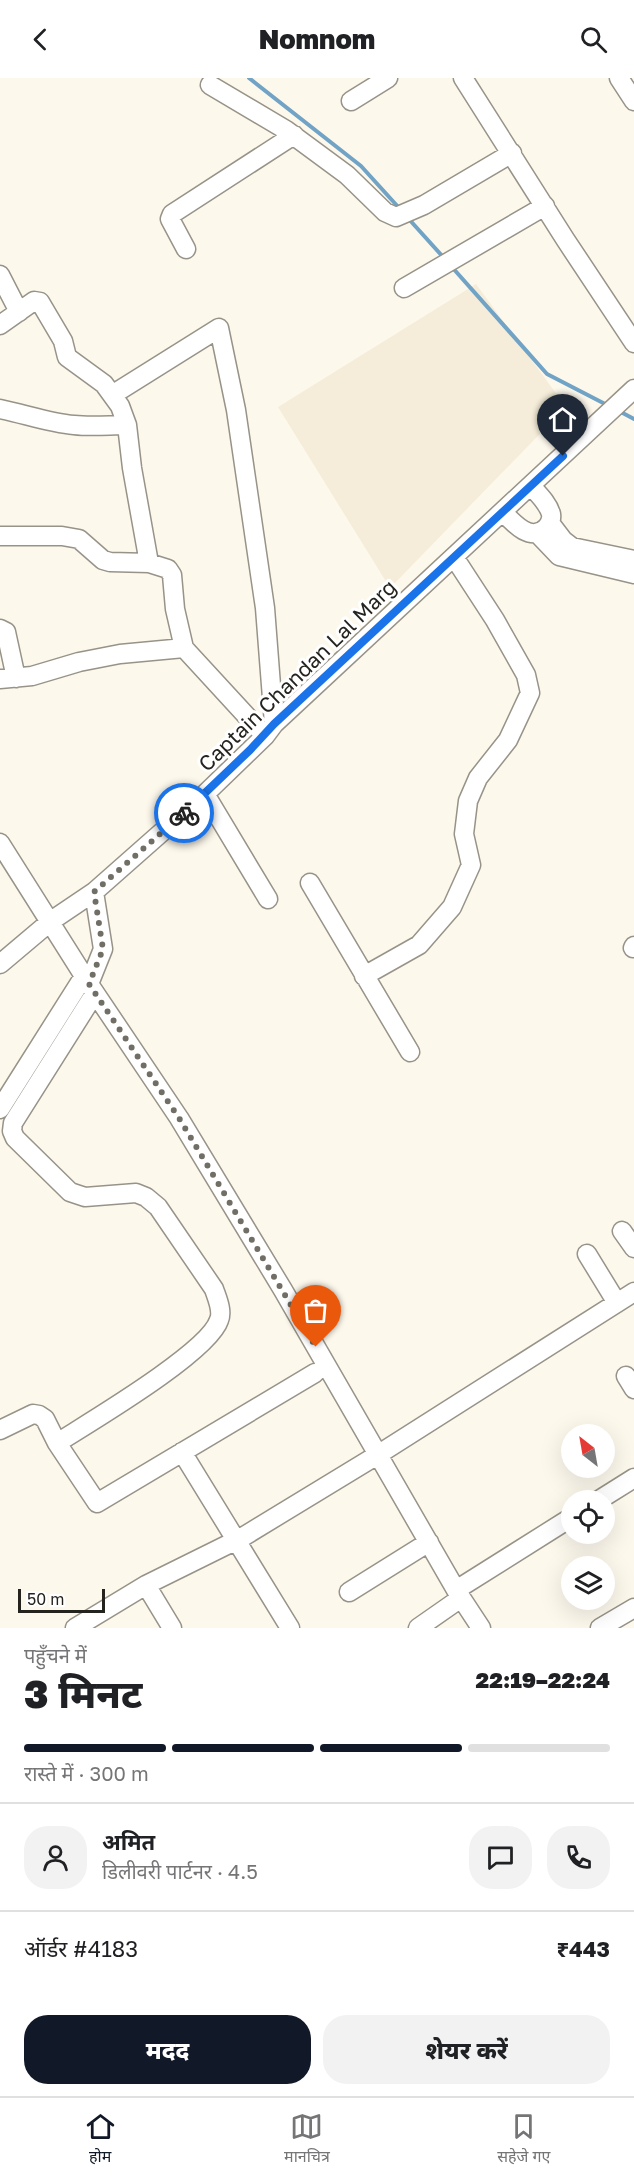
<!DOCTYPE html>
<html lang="hi">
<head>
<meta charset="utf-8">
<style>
  :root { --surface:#fff; --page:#f2f2f2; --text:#202124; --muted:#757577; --line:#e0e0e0; --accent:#111827 }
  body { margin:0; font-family:"Golos Text","Noto Sans Devanagari",sans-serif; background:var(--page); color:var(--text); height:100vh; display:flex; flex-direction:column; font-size:22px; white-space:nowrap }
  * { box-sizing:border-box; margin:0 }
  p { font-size:20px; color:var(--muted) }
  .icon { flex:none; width:33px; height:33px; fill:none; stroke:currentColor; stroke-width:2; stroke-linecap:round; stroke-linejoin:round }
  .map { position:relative; height:1550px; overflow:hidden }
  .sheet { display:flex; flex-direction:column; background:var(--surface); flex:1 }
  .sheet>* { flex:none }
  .needle { width:39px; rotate:329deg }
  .fabs { position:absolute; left:561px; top:1346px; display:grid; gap:12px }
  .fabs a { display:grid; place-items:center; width:54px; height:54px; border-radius:50%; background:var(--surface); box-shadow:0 6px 24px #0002; font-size:30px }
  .scale { position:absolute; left:18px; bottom:15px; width:87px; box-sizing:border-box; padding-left:6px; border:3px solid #25231e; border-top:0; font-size:16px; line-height:21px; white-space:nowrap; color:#25231e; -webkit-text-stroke:4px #fff; paint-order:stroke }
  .pin { position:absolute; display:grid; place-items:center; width:51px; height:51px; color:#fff; margin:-62px -26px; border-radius:50% 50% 50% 0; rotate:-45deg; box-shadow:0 0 6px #0007 }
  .pin .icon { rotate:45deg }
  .courier { position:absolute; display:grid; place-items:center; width:60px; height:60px; margin:-30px; border:4px solid #1a73e8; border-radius:50%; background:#fff; color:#222; box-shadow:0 2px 8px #0007 }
  .head em { font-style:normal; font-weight:800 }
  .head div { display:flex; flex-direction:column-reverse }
  .head { display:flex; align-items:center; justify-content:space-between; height:102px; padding:0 24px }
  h1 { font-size:39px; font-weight:800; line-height:45px }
  .bar { display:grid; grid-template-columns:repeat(4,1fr); gap:9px 6px; align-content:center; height:72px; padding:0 24px }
  .bar i { height:8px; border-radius:4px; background:var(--line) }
  .bar .selected { background:var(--accent) }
  .bar p { grid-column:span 4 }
  .line { display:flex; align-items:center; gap:15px; padding:0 24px; border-top:2px solid var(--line) }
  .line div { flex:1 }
  .round { display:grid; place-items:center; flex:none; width:63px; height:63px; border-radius:24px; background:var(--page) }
  .button { display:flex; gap:12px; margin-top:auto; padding:12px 24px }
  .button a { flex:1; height:69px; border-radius:24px; background:var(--accent); color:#fff; font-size:24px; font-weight:800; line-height:69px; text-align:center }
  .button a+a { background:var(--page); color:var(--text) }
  header { display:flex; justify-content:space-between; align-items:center; height:78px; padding:0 24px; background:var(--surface); font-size:27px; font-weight:800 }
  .tabs { display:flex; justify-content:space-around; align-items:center; height:84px; border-top:2px solid var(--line); background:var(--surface); font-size:16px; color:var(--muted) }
  .tabs a { display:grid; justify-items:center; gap:3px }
  .tabs .selected { color:var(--accent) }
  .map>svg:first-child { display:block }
  .built { fill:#f5edd9 }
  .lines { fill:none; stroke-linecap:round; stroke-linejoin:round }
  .stream { stroke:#70a3c5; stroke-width:4 }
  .minor-casing { stroke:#989388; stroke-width:21 }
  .minor { stroke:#fff; stroke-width:18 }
  .done { stroke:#716e66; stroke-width:6; stroke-dasharray:0 10.8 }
  .route { stroke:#1a73e8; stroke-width:8 }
  .labels { text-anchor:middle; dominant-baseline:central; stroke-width:6; stroke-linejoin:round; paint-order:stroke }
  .street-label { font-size:21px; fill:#25231e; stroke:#fff }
</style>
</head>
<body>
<header><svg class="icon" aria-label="back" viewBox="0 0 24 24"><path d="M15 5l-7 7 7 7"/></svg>Nomnom<svg class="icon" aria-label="search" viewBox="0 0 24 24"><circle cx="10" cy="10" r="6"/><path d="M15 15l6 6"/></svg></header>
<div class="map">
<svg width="634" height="1550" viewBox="0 0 634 1550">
  <rect width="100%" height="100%" fill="#fdf8ec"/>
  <!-- built -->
  <path class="built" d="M476,206L566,329L390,510L278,329Z"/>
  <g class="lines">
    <!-- stream -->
    <path class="stream" d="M249,0L361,88L400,131
      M407,139L444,180
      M451,188L547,296L609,328
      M619,333L634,341"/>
    <!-- minor casing -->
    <g class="minor-casing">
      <path id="minor" d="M463,0L565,161L634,265
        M619,0L634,23
        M210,7L286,52L347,97L385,134L396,139L424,127L512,75
        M351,23L388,0
        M186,171L170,141L172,136L294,57
        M0,197L19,234
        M404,210L545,128
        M0,247L34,223L40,224L63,263L67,279L104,306L120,328L127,347L132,390L149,485
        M112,317L219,250L236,332L265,530L274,646
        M0,331C25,336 49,345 74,347C92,349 110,347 127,347
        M503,434C514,446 531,465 547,449C550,445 552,441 551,436C548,425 538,416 531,408
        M550,445L563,462L572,469L634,482
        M537,455L559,478L634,496
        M0,458H62L79,461L103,482L110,484L149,485L168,491L172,497L175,531L184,570L265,658
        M0,551L6,554L16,600
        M0,601L32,598L79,584L120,576L184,570
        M205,716L268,821
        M0,765L89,906L179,1040L283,1212L456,1512L481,1550
        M310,805L410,974
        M633,870L634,868
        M0,886L51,843L94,814L205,716L265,658L274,646L634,311
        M364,898L419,867L452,829L471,787L464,756L468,723L478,700L508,662L530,615L526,597L495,542L454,479
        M89,906L103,871L94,814
        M0,1031L84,898
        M622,1153L634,1170
        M587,1176L617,1225
        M626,1298L634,1311
        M0,1352L33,1336L39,1337L45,1341L57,1365L97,1425L315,1295
        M57,1365C90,1344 209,1274 219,1242C223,1233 217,1220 214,1211L158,1129L146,1119L136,1115L85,1119L70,1114L15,1060L12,1053L13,1045L95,915
        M182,1374L290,1550
        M599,1422L634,1400
        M146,1507L172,1550
        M456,1512L572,1439
        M349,1514L429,1464
        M75,1550L146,1507L241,1460L379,1376L634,1214
        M418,1550L461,1520
        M600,1550L634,1530"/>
    </g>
    <!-- minor -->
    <use href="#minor" class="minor"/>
  </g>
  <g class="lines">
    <!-- done -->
    <path class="done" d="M184,735L94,814L103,871L89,906L179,1040L316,1269"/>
    <!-- route -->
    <path class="route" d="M184,735L250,672L274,646L563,378"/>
  </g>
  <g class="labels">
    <!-- street labels -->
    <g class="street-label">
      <text transform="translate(297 597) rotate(-44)">Captain Chandan Lal Marg</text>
    </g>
  </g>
</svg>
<div class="fabs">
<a><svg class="needle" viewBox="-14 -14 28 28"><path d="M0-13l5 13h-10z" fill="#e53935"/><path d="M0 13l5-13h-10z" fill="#757577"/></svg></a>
<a><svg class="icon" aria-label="locate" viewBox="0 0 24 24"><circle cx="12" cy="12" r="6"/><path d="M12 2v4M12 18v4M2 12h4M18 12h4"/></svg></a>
<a><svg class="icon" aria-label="layers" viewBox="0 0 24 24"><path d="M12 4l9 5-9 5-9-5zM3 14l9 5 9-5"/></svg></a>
</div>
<div class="scale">50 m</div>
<div class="pin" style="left:316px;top:1269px;background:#ea580c"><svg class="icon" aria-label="bag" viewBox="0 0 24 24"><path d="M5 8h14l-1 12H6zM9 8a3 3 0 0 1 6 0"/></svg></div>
<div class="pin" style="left:563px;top:378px;background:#1f2937"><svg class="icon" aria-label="home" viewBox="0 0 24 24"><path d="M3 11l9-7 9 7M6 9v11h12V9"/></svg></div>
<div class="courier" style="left:184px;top:735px"><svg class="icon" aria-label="bike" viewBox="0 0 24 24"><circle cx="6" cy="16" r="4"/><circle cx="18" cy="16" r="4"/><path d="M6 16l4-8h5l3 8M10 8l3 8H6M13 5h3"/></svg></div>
</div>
<section class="sheet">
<div class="head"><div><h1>3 मिनट</h1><p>पहुँचने में</p></div><em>22:19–22:24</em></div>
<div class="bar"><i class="selected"></i><i class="selected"></i><i class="selected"></i><i></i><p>रास्ते में · 300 m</p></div>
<div class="line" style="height:108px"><a class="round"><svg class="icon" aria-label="person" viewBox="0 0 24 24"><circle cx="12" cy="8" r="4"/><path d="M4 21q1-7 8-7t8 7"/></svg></a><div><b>अमित</b><p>डिलीवरी पार्टनर · 4.5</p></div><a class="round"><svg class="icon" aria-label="chat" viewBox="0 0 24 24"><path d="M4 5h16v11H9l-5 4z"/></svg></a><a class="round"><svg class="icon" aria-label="phone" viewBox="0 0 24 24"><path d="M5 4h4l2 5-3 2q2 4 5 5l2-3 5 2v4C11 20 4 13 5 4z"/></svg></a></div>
<div class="line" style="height:78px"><div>ऑर्डर #4183</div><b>₹443</b></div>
<div class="button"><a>मदद</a><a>शेयर करें</a></div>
</section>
<nav class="tabs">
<a class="selected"><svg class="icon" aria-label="home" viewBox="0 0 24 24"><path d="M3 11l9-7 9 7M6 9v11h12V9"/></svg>होम</a>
<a><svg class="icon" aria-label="map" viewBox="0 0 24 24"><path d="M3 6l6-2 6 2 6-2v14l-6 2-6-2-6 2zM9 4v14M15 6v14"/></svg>मानचित्र</a>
<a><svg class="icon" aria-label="saved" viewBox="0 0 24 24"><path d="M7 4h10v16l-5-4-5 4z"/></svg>सहेजे गए</a>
</nav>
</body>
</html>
